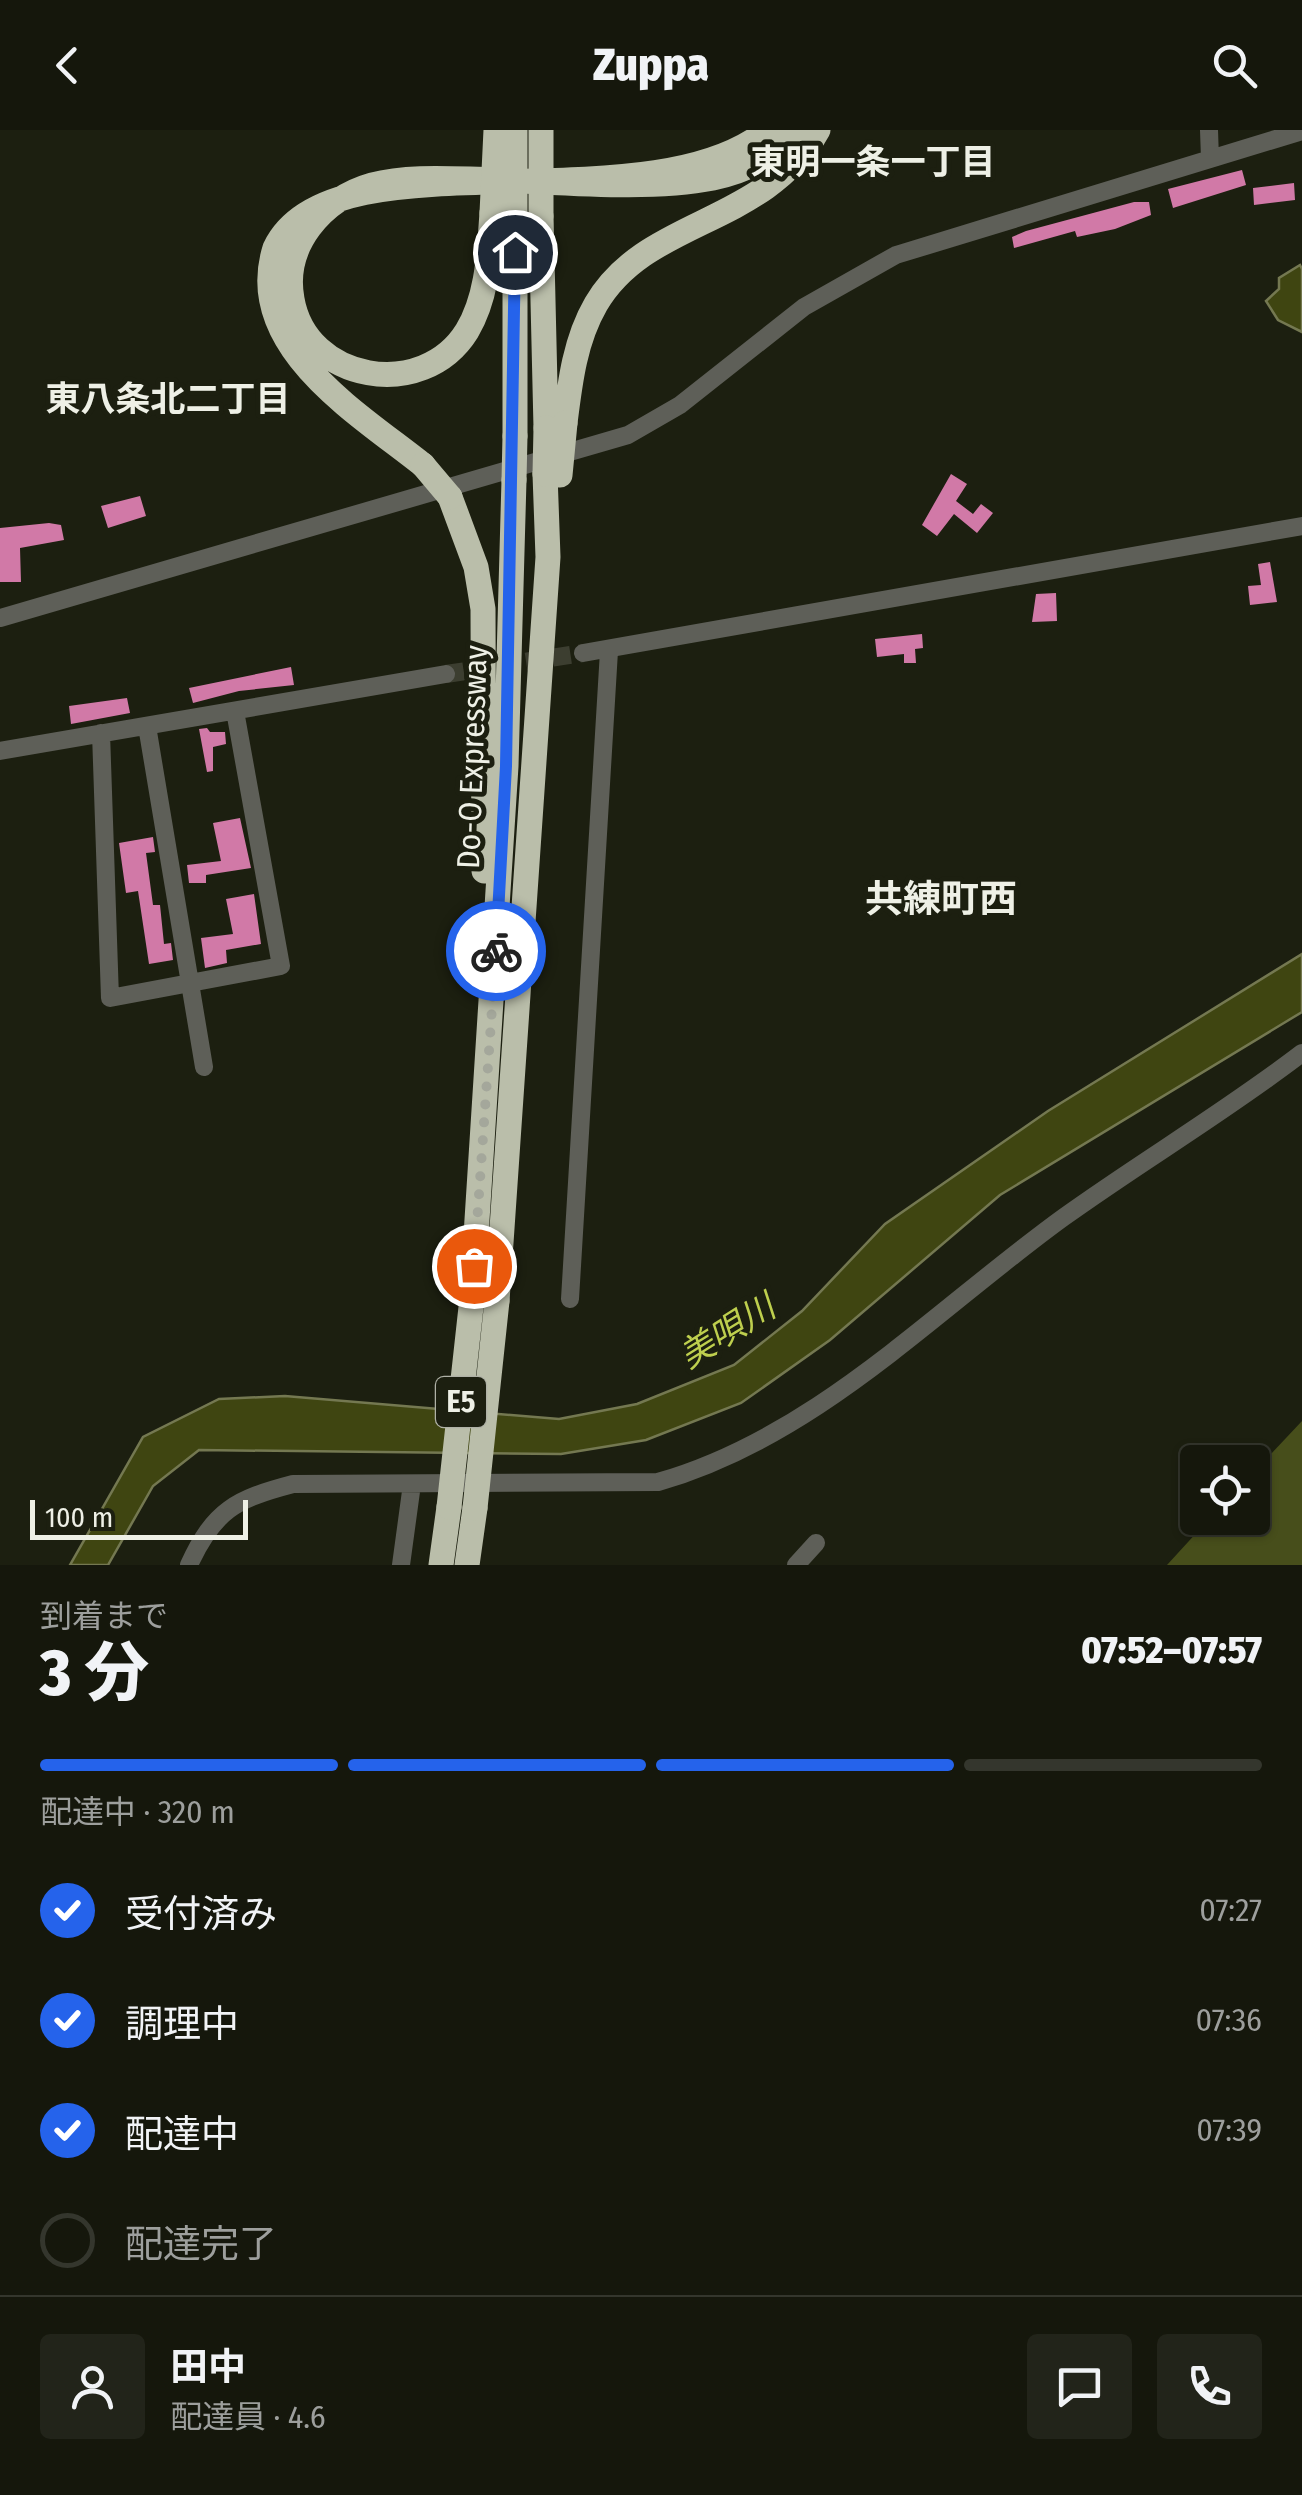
<!DOCTYPE html>
<html lang="ja">
<head>
<meta charset="utf-8">
<style>
  :root { --surface:#15170c; --page:#22241a; --text:#f1f3f6; --muted:#9d9f9d; --line:#34362d; --accent:#2563eb }
  body { margin:0; font-family:"Fira Sans Condensed","Noto Sans JP",sans-serif; background:var(--page); color:var(--text); height:100vh; display:flex; flex-direction:column; font-size:38px; white-space:nowrap }
  * { box-sizing:border-box; margin:0 }
  p { font-size:32px; color:var(--muted) }
  .icon { flex:none; width:55px; height:55px; fill:none; stroke:currentColor; stroke-width:2; stroke-linecap:round; stroke-linejoin:round }
  .map { position:relative; height:1435px; overflow:hidden }
  .panel { display:flex; flex-direction:column; background:var(--surface); flex:1 }
  .panel>* { flex:none }
  .controls { position:absolute; left:1180px; top:1315px; display:grid; gap:20px }
  .controls a { display:grid; place-items:center; width:90px; height:90px; border-radius:10px; background:var(--surface); box-shadow:0 2px 8px #0004,0 0 0 2px var(--line); font-size:50px }
  .scale { position:absolute; left:30px; bottom:25px; width:218px; box-sizing:border-box; padding-left:10px; border:5px solid #eef0e6; border-top:0; font-size:28px; line-height:35px; white-space:nowrap; color:#eef0e6; -webkit-text-stroke:8px #1c1f10; paint-order:stroke }
  .pin { position:absolute; display:grid; place-items:center; width:85px; height:85px; color:#fff; margin:-42px; border:5px solid #fff; border-radius:50%; box-shadow:0 2px 10px #0007 }
  .courier { position:absolute; display:grid; place-items:center; width:100px; height:100px; margin:-50px; border:8px solid #2563eb; border-radius:50%; background:#fff; color:#222; box-shadow:0 2px 12px #0007 }
  .overview em { font-style:normal; font-weight:800 }
  .overview div { display:flex; flex-direction:column-reverse }
  .overview { display:flex; align-items:center; justify-content:space-between; height:170px; padding:0 40px }
  h1 { font-size:65px; font-weight:800; line-height:75px }
  .bar { display:grid; grid-template-columns:repeat(4,1fr); gap:15px 10px; align-content:center; height:120px; padding:0 40px }
  .bar i { height:12px; border-radius:8px; background:var(--line) }
  .bar .selected { background:var(--accent) }
  .bar p { grid-column:span 4 }
  .line { display:flex; align-items:center; gap:25px; padding:0 40px; border-top:2px solid var(--line) }
  .line div { flex:1 }
  .round { display:grid; place-items:center; flex:none; width:105px; height:105px; border-radius:10px; background:var(--page) }
  ol { padding:0 40px; list-style:none }
  li { display:flex; align-items:center; gap:30px; height:110px }
  li p { margin-inline-start:auto }
  li .icon { padding:10px; border-radius:50%; background:var(--accent); color:#fff; stroke-width:4 }
  li:last-child { color:var(--muted) }
  li i { width:55px; height:55px; border:5px solid var(--line); border-radius:50% }
  header { display:flex; justify-content:space-between; align-items:center; height:130px; padding:0 40px; background:var(--surface); font-size:45px; font-weight:800 }
  .map>svg:first-child { display:block }
  .forest { fill:#474e1b }
  .water { fill:#3f4511; stroke:#747851; stroke-width:2.5 }
  .building { fill:#d179a7 }
  .lines { fill:none; stroke-linecap:round; stroke-linejoin:round }
  .minor-tunnel { stroke:#3c3e30; stroke-width:18; stroke-dasharray:18 9; stroke-linecap:butt }
  .minor { stroke:#5e5f58; stroke-width:18 }
  .highway { stroke:#babeaa; stroke-width:25 }
  .highway-bridge { stroke:#babeaa; stroke-width:25 }
  .done { stroke:#a4a79b; stroke-width:10; stroke-dasharray:0 18 }
  .route { stroke:#2563eb; stroke-width:12 }
  .labels { text-anchor:middle; dominant-baseline:central; stroke-width:10; stroke-linejoin:round; paint-order:stroke }
  .shield { fill:#1c1f10; stroke:#afb1a6; stroke-width:2.5 }
  .shield-label { font-size:30px; font-weight:bold; fill:#eef0e6 }
  .street-label { font-size:32px; fill:#eef0e6; stroke:#1c1f10 }
  .neighbourhood-label { font-size:35px; font-weight:bold; fill:#eef0e6; stroke:#1c1f10 }
  .water-label { font-size:35px; font-style:italic; fill:#becf4e; stroke:#1c1f10 }
  .quarter-label { font-size:38px; font-weight:bold; fill:#eef0e6; stroke:#1c1f10 }
</style>
</head>
<body>
<header><svg class="icon" aria-label="back" viewBox="0 0 24 24"><path d="M15 5l-7 7 7 7"/></svg>Zuppa<svg class="icon" aria-label="search" viewBox="0 0 24 24"><circle cx="10" cy="10" r="6"/><path d="M15 15l6 6"/></svg></header>
<div class="map">
<svg width="1302" height="1435" viewBox="0 0 1302 1435">
  <rect width="100%" height="100%" fill="#1c1f10"/>
  <!-- forest -->
  <path class="forest" d="M1302,1291V1435H1167L1210,1388H1252L1253,1343Z"/>
  <!-- water -->
  <path class="water" d="M1300,135L1302,139V202L1278,190L1266,171L1279,159V148Z
    M1302,824V882L1000,1065L830,1210L741,1273L646,1310L561,1324L199,1320L153,1356L108,1435H70L143,1307L219,1269L285,1266L559,1289L637,1274L734,1235L802,1181L885,1094L1048,981Z"/>
  <!-- building -->
  <path class="building" d="M1242,40L1246,55L1173,78L1168,59Z
    M1294,53L1295,70L1254,75L1253,58Z
    M1134,72H1149L1151,85L1115,99L1077,107L1075,101L1014,118L1012,107L1026,101Z
    M951,344L967,354L956,371L973,384L981,374L993,383L977,403L954,384L937,406L922,395Z
    M140,366L146,386L108,398L101,376Z
    M49,393L61,395L64,410L20,418L21,452H0V398Z
    M1270,432L1277,472L1250,475L1248,456L1261,455L1258,434Z
    M1056,463L1057,491L1032,492L1036,464Z
    M922,504L923,518L915,519L916,533H904V524L877,527L875,509Z
    M291,537L294,555L239,561L193,573L189,558Z
    M127,568L130,583L71,594L69,576Z
    M207,598L210,602H225L226,614L213,617V641L207,642L199,599Z
    M240,688L251,738L206,745V753H189L187,735L221,731L213,693Z
    M153,707L155,722L146,723L153,775H160L164,814L171,813L173,830L149,834L138,761L126,763L119,713Z
    M254,764L261,814L226,820L227,833L205,838L201,808L233,804L226,769Z"/>
  <g class="lines">
    <!-- minor-tunnel -->
    <path class="minor-tunnel" d="M446,544L583,523"/>
    <!-- minor -->
    <path class="minor" d="M1209,0L1210,29
      M0,488L628,305L680,275L804,177L896,125L1302,1
      M583,523L1302,396
      M147,596L204,937
      M101,603L110,868L281,836L235,581
      M0,621L446,544
      M570,1169L609,521
      M189,1435C214,1380 236,1369 293,1354L658,1352C816,1307 934,1181 1064,1087C1142,1031 1225,982 1302,923
      M401,1435L412,1354
      M796,1435L816,1413"/>
    <!-- highway -->
    <path class="highway" d="M492,83C489,123 488,166 467,201C423,272 306,252 292,169C282,116 322,69 372,55C403,47 437,48 470,49C544,50 642,62 713,48C746,41 776,26 797,0
      M515,85V306
      M541,86L546,298
      M565,293C570,252 575,210 596,174C647,87 764,97 818,0
      M423,335C358,283 244,216 275,118C331,0 649,99 768,0
      M450,367L476,437L483,479L484,741
      M472,1168L506,636L514,350
      M497,1171L548,427L545,344
      M441,1435L449,1377
      M467,1435L475,1378"/>
    <!-- highway-bridge -->
    <path class="highway-bridge" d="M515,0V85
      M492,83L496,0
      M541,86V0
      M423,335L450,367
      M545,344L546,298
      M560,345L565,293
      M514,350L515,306
      M449,1377L472,1168
      M475,1378L497,1171"/>
  </g>
  <g class="lines">
    <!-- done -->
    <path class="done" d="M474,1136L496,821"/>
    <!-- route -->
    <path class="route" d="M496,821L506,636L515,122"/>
  </g>
  <g class="labels">
    <!-- shield labels -->
    <rect class="shield" x="436" y="1247" width="50" height="50" rx="8"/>
    <g class="shield-label">
      <text x="461" y="1272">E5</text>
    </g>
    <!-- street labels -->
    <g class="street-label">
      <text transform="translate(472 627) rotate(-88)">Do-O Expressway</text>
    </g>
    <!-- neighbourhood labels -->
    <g class="neighbourhood-label">
      <text x="873" y="32">東明一条一丁目</text>
      <text x="168" y="269">東八条北二丁目</text>
    </g>
    <!-- water labels -->
    <g class="water-label">
      <text transform="translate(727 1201) rotate(-32)">美唄川</text>
    </g>
    <!-- quarter labels -->
    <g class="quarter-label">
      <text x="941" y="769">共練町西</text>
    </g>
  </g>
</svg>
<div class="controls">
<a><svg class="icon" aria-label="locate" viewBox="0 0 24 24"><circle cx="12" cy="12" r="6"/><path d="M12 2v4M12 18v4M2 12h4M18 12h4"/></svg></a>
</div>
<div class="scale">100 m</div>
<div class="pin" style="left:474px;top:1136px;background:#ea580c"><svg class="icon" aria-label="bag" viewBox="0 0 24 24"><path d="M5 8h14l-1 12H6zM9 8a3 3 0 0 1 6 0"/></svg></div>
<div class="pin" style="left:515px;top:122px;background:#1f2937"><svg class="icon" aria-label="home" viewBox="0 0 24 24"><path d="M3 11l9-7 9 7M6 9v11h12V9"/></svg></div>
<div class="courier" style="left:496px;top:821px"><svg class="icon" aria-label="bike" viewBox="0 0 24 24"><circle cx="6" cy="16" r="4"/><circle cx="18" cy="16" r="4"/><path d="M6 16l4-8h5l3 8M10 8l3 8H6M13 5h3"/></svg></div>
</div>
<section class="panel">
<div class="overview"><div><h1>3 分</h1><p>到着まで</p></div><em>07:52–07:57</em></div>
<div class="bar"><i class="selected"></i><i class="selected"></i><i class="selected"></i><i></i><p>配達中 · 320 m</p></div>
<ol>
<li><svg class="icon" aria-label="check" viewBox="0 0 24 24"><path d="M5 12l5 5 9-10"/></svg>受付済み<p>07:27</p></li>
<li><svg class="icon" aria-label="check" viewBox="0 0 24 24"><path d="M5 12l5 5 9-10"/></svg>調理中<p>07:36</p></li>
<li><svg class="icon" aria-label="check" viewBox="0 0 24 24"><path d="M5 12l5 5 9-10"/></svg>配達中<p>07:39</p></li>
<li><i></i>配達完了</li>
</ol>
<div class="line" style="height:180px"><a class="round"><svg class="icon" aria-label="person" viewBox="0 0 24 24"><circle cx="12" cy="8" r="4"/><path d="M4 21q1-7 8-7t8 7"/></svg></a><div><b>田中</b><p>配達員 · 4.6</p></div><a class="round"><svg class="icon" aria-label="chat" viewBox="0 0 24 24"><path d="M4 5h16v11H9l-5 4z"/></svg></a><a class="round"><svg class="icon" aria-label="phone" viewBox="0 0 24 24"><path d="M5 4h4l2 5-3 2q2 4 5 5l2-3 5 2v4C11 20 4 13 5 4z"/></svg></a></div>
</section>
</body>
</html>
